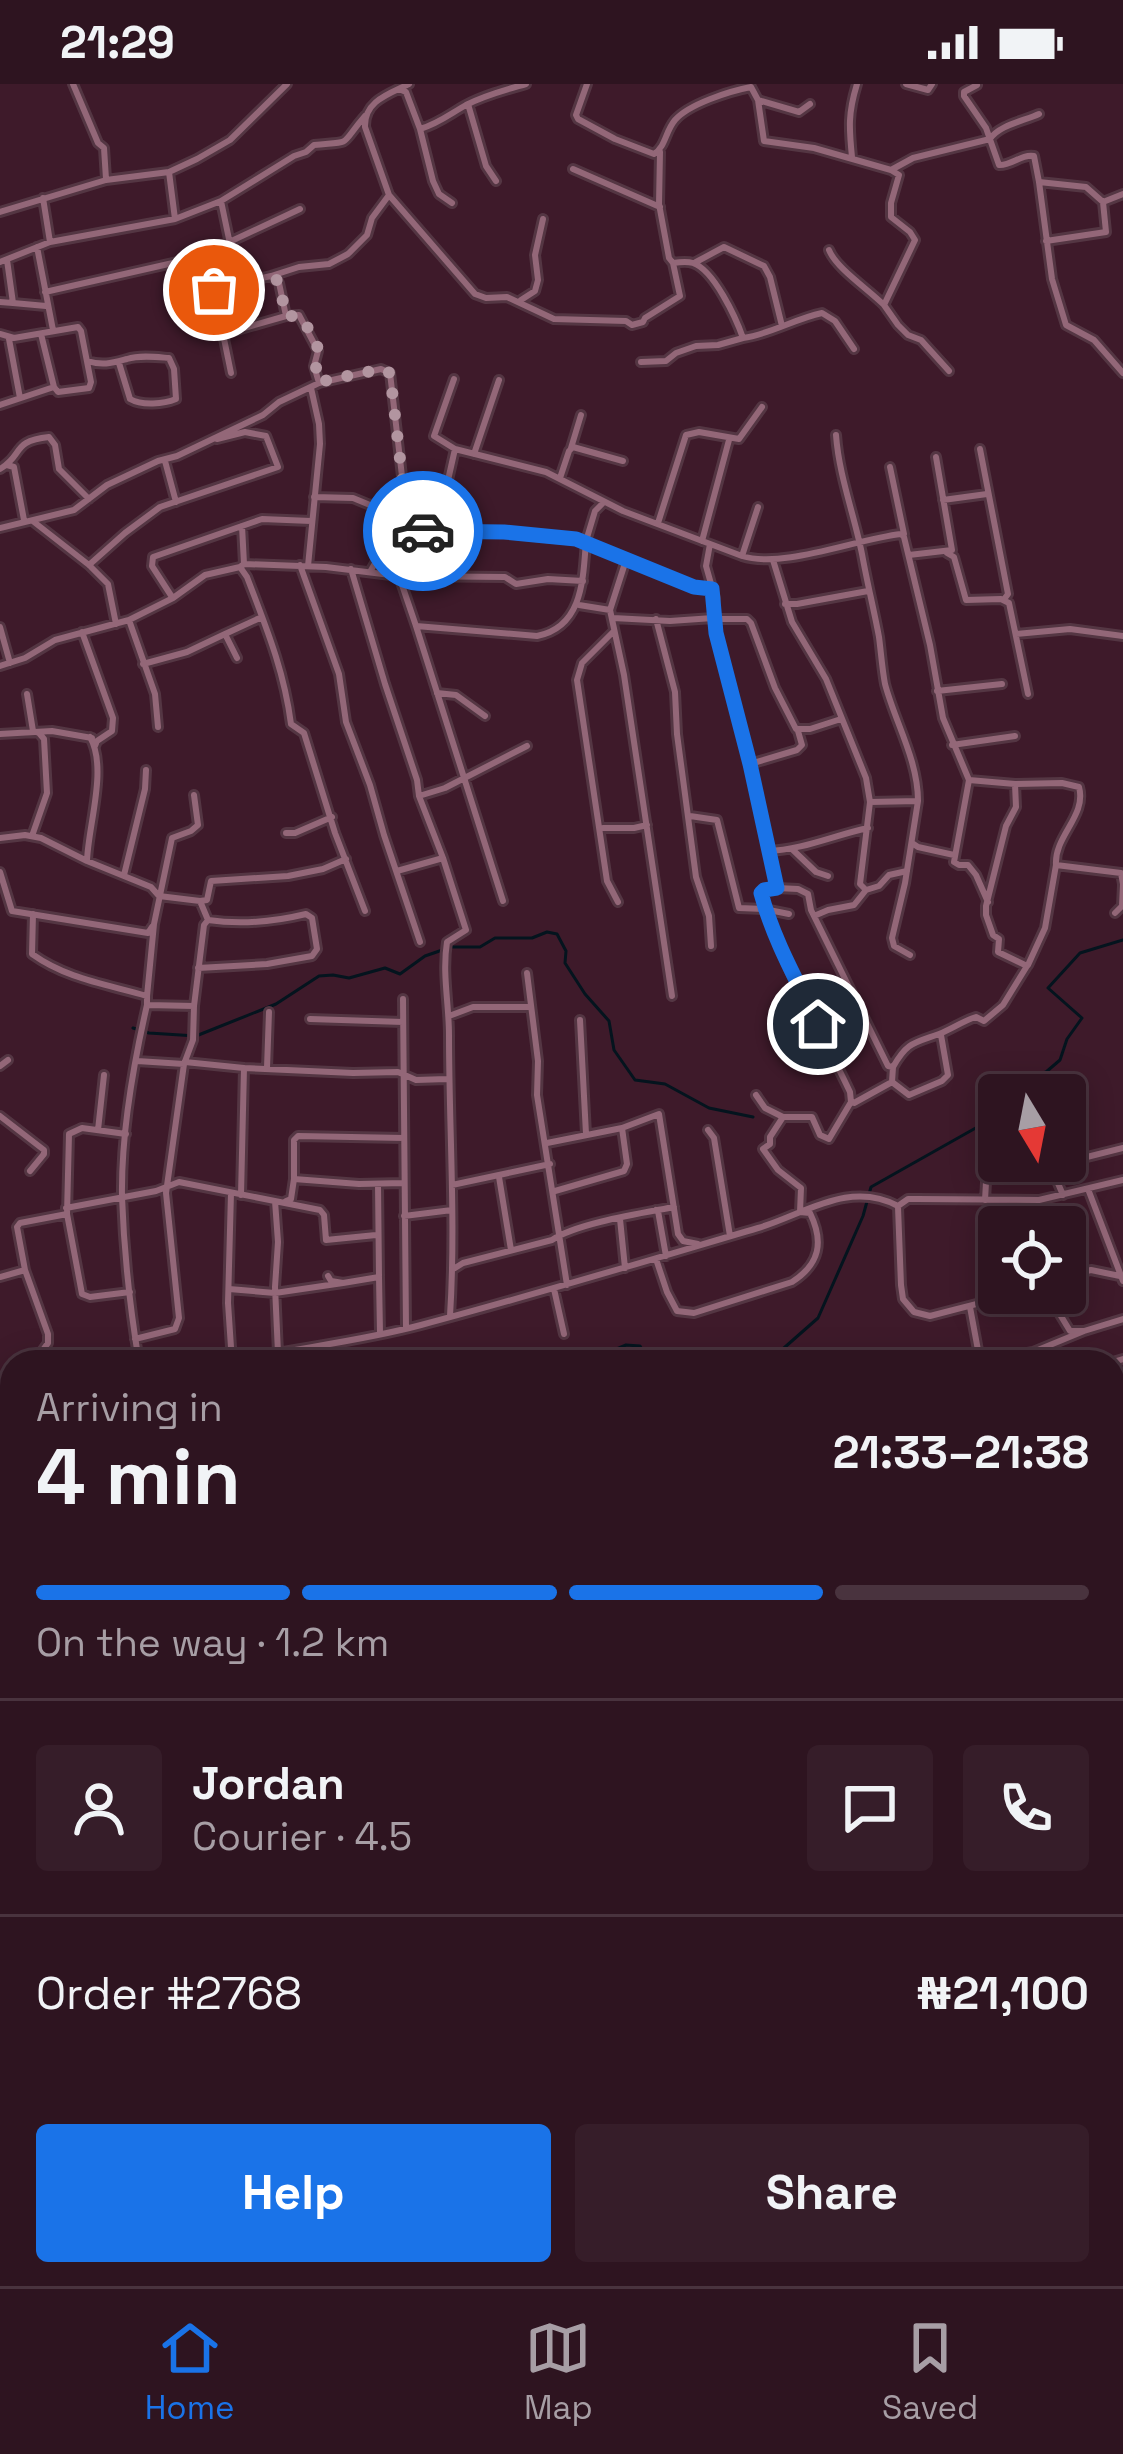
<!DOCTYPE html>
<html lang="en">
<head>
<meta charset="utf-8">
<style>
  :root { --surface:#2e1420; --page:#361d29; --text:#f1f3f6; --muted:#a79ea5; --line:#49333e; --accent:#1a73e8 }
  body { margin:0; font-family:"Space Grotesk",sans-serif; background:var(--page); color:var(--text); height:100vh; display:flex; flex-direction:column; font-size:45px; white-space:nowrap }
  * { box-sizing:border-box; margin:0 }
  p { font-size:39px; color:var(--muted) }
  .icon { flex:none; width:66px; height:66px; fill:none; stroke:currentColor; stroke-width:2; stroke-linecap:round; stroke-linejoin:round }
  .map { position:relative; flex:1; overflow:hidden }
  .sheet { position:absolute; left:0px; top:1266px; width:1125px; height:936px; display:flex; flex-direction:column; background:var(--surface); border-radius:36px 36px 0 0; box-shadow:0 6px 30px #0003,0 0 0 3px var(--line) }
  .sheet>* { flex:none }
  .needle { width:78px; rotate:170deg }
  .tools { position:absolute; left:978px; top:990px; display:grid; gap:24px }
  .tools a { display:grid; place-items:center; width:108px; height:108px; border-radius:12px; background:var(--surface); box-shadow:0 6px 30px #0003,0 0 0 3px var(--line); font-size:60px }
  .pin { position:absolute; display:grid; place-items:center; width:102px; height:102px; color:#fff; margin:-51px; border:6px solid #fff; border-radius:50%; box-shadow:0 3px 12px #0007 }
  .courier { position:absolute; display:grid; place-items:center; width:120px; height:120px; margin:-60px; border:9px solid #1a73e8; border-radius:50%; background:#fff; color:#222; box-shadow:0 3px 15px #0007 }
  .head em { font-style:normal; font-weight:700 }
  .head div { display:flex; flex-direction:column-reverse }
  .head { display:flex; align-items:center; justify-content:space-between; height:204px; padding:0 36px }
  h1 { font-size:78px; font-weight:700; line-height:90px }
  .bar { display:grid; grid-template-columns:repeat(4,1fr); gap:18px 12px; align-content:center; height:144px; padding:0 36px }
  .bar i { height:15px; border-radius:9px; background:var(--line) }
  .bar .active { background:var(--accent) }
  .bar p { grid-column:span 4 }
  .line { display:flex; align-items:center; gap:30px; padding:0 36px; border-top:3px solid var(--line) }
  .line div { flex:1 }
  .round { display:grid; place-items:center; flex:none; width:126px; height:126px; border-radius:12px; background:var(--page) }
  .action { display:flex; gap:24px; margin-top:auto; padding:24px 36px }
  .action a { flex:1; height:138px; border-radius:12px; background:var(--accent); color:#fff; font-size:48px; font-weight:700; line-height:138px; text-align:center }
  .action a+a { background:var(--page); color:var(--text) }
  .status { display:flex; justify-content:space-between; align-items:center; height:84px; padding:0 60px; background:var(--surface); direction:ltr }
  .status svg { height:33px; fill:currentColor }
  .tabs { display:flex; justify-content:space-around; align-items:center; height:168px; border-top:3px solid var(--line); background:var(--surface); font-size:33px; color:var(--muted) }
  .tabs a { display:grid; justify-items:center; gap:6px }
  .tabs .active { color:var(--accent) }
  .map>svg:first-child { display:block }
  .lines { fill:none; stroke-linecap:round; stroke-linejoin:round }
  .stream { stroke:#04141e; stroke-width:3 }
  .canal { stroke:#04141e; stroke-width:6 }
  .street-casing { stroke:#543643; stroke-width:12 }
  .secondary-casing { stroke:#543643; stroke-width:16 }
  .primary-casing { stroke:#543643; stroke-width:18 }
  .street { stroke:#936778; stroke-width:6 }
  .secondary { stroke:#967a67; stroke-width:10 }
  .primary { stroke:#998e55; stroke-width:12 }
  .done { stroke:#b295a0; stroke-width:12; stroke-dasharray:0 21.6 }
  .route { stroke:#1a73e8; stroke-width:15 }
</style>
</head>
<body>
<div class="status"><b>21:29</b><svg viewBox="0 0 49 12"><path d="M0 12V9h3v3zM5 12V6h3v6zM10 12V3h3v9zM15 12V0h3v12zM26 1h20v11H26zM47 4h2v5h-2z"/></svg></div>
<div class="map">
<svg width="1123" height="2202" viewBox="0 0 1123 2202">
  <rect width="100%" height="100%" fill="#3e1a2a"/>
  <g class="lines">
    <!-- stream -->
    <path class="stream" d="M133,944L149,949L196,952L276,920L319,892L333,891L349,894L385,884L400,890L425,872L451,863H480L495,854H532L547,848L557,850L566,867L565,879L585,910L609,937L614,966L635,996L665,1000L709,1024L753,1033
      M586,1278L626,1261L640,1262L649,1278
      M754,1278L770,1273
      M768,1278L818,1234L863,1132L871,1103L981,1041L995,1014L1018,996L1046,988L1060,976L1067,955L1082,934L1048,904L1080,869L1123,856
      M0,1464L12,1465"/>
    <!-- canal -->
    <path class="canal" d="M0,1969L12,1990"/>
    <!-- street casing -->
    <g class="street-casing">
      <path id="street" d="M73,0L98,59L104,64L106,95
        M409,0C389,10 364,17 365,43L389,111L475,210L486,214L507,213L554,235L626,237L632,241L643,238L645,234L680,212L673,179
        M587,0L576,31L578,35L615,55L654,70C666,62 665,48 675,36C689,20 730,7 751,3L758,16L799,28L810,20
        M906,0L928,6L932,0
        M977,1L964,8V12L986,44L999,81C1011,82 1021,70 1034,72L1039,98L1086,103L1103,118L1123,110
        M399,5L406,8L420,45L433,97L439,110L452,119
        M758,16L764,57L814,64L891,86L913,74L990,55C999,41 1024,37 1039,30
        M468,20L486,82L496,97
        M420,45C438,40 450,30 466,21C485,11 505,6 526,0
        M852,73C849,44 848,29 857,0
        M573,85L660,123
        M1039,98L1052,195L1066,241L1094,256L1123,289
        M43,114L50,158
        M221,117L230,160L247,198
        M0,128L106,96L169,88L197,75L230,56L287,0
        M175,135L221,117L294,72L306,68L314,61C355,57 338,63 365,32
        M1046,157L1106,148L1103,118
        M37,163L53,246
        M829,166C836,184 868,205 884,221L915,156L910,148L891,133V119L899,91L891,86
        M195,174L207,199L214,206L231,289
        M7,176L13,219L46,222
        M0,178L50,158L175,135L169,88
        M696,178L724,163L764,182L770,193L782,242
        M271,192L299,183L329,180L348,170L367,151L372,134L389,111
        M45,208L195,174L300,125
        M186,211L271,192L279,199L286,232
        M521,216L535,207L538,196L535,171L543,135
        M0,218L13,219
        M884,221L898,241L908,251L921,256L949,287
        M0,250L14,254L78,243L81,247L91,298L89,304L58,308L54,303L0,321
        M41,250L54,303
        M223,250L286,232L299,231L318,267L314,282L319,299
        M743,254C771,250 794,235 822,229L835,237L854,265
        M9,255L20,314
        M87,277C103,282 112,279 127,275C140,271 156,273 169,274L174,285L176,315C164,320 142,322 130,315L119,279
        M641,278L666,277L676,269L696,262L718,261L743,254C736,234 714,186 693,179C687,177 679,178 673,179L669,174L659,120L660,68
        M454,295L434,352L455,365L546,388L623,427L742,472C783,485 856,455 901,450L904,453L930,561L943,634L969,696L954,778L959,781H968L976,791L988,818
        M836,351C839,392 854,430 862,470C867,498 874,526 879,553C881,568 882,584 885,600C895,638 918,676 918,717
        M571,364L581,331
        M980,365L1008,510L1005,514
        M474,370L499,296
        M165,377L176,418
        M7,381L14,383L24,436
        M890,383L904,450
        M0,385C24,371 11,357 49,353L55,361L59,385L89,415
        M560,394L569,367L573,363L623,377
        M314,413L353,414L370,421L422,416
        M943,416L987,410
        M604,418L595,427L586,457L589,461L694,503L712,505
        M34,438L89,481L108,500L116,540
        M658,439L686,351L699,348L739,355L762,323
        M242,442L244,480
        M402,443L415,446L504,449L586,457C583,495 583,543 537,552L416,542L503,817
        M0,444L74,426L107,401L158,377L177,372L263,331L279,318L319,299L381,285L390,289L405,418
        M702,457L729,356
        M710,460L706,482L715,514L713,534L750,680L777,804L798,805L808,810L811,826L888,982L893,983C907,958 914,959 939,950C952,945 963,937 976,933L984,937L1003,921L1027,882L998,868L999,855L993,851L986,831V822L1006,742L1016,723L1015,700L969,696
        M947,469L954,473L966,516L1001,515L1009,519L1028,610
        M909,471L952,466L936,373
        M742,472L758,423
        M626,476L610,526L624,591L672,912
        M773,476L792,538L826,595L866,694L870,718L860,800L866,806L879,802L889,791L907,787
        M89,481L125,449L160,423L278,383L266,352L245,348L217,355
        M300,481L339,590L346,638L370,701L384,751L420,858
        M308,482L320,360L319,340L311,304
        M240,483L247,493C266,543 284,586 291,640L304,649L335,749L365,827
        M351,485L385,600L417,696L419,712L445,704L527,662
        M370,488L387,458L415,428L423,414L440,410L446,405L455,365
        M399,492L416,542
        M172,513L152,482L153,473L262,435L311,437
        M785,520H797L868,507
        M579,521L610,526
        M613,534L670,537L713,534
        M656,535L675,608L677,650L696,793L709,832L711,862
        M714,535H747L751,539L775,604L796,645H810L841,635
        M129,536L155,610L158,643
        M0,543L10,579
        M614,547L582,579L577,596L607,797L618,818
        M82,548L113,634L112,647L97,657L95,662
        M225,550L262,533
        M1016,550L1070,545L1123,552
        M143,580L187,568L225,550L237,574
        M0,582L25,574L55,556L129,536L173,514L205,491L240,483L244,480L326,483L399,492L505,493L516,500L548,495L583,497
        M937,607L1002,600
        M437,609L456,611L485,632
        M27,610L33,647L39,649L44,655L47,709L32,752
        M0,650L52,647L92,654
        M952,661L1015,652
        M750,680L797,666L802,661L798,647
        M1015,700L1062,699L1079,703C1087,732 1054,752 1056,781L1121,789L1123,800
        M419,712L443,774L466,846L447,858C442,889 449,920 449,951C449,1045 456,1139 450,1232
        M870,718L918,717L905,799L892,854L894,862L910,871
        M690,732L717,736L739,824L764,825L789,830
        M603,744H634L647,741
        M286,749H295L332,733
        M0,754L25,751L41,754L87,777L151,803L159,812L200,817L207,816L211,797L288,792L323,785L346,775
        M912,759L918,763L954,771
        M793,766L816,788L828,792
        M768,767C802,766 835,751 868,744
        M87,777C88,742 108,684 90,653
        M397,787L443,774
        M0,788L12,827L148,849L152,843
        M124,791L145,705L146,686
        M1115,829L1122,822L1123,801
        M33,830L32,870C67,895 106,900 147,912V921L194,922L193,956L184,980L166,1109L179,1234L175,1245L135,1255
        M814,832L828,826L854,821L866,806
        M1028,881L1045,844L1056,781
        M198,884L267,880L312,872L317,865L312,834L306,830C273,838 241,841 208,836L200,817
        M527,889L538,977L537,1011L567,1201
        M147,912L154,840L172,754L191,747L198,741L194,711
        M403,915L406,1244
        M194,922L204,841L208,836
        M449,932L473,923H530
        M310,935L403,938
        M580,936L586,1050
        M137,977L184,980
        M185,978L244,984
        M0,982L8,976
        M893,983L892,998L909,1011L942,997L948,991L941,951
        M267,984L269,928
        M756,1011L765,1024L783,1033
        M851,1018L854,1019L892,998
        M0,1032L44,1066V1070L30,1087
        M98,1046L104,991
        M708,1046L714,1054L730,1152
        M126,1050L82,1044L69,1050L67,1130L82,1210L90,1213L130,1208
        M547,1059L622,1044L659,1030L678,1150L683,1157L698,1160
        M499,1093L511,1166
        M294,1095L359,1100L403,1099
        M378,1100L379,1192
        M452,1101L550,1080
        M1088,1105L1123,1197
        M555,1107L624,1087L627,1080L622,1044
        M231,1109L228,1219L232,1278
        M241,1111L244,984L353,989L398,988L416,996L447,995
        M1063,1111L1054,1090L1071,1084V1077L1123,1064
        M985,1116L987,1081L999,1072
        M275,1117L278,1158L275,1203L278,1269
        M286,1117L291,1115L294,1095V1056L298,1052L404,1054
        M898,1123L901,1201L903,1215L914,1228L930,1232L1019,1209
        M66,1124L156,1107L179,1098L320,1126L324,1131L326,1156L376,1151
        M656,1126L658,1127L666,1172
        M404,1132L452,1126
        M620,1135L625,1184
        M656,1175L667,1208L677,1227L694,1229L792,1198C820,1180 824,1158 810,1129L800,1128L801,1104L778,1086L763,1065L770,1060V1053L783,1033H812L820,1051L829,1055L851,1018L850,1008C821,946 777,873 761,809L764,805L777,804
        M455,1184L463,1179L552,1156C577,1139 643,1129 674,1123
        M328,1192L331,1197L343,1199L379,1193L380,1249
        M1065,1192L1091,1186L1120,1192
        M0,1193L25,1186
        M229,1205L275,1209L343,1199
        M554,1205L564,1250
        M1047,1209L1070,1247H1084L1123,1235
        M970,1223L980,1277
        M982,1277L1033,1268L1084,1247
        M34,1278L48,1259V1250L25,1186L17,1143L20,1139L67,1130
        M139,1278C130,1224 124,1168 122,1113C121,1050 133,982 147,921
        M231,1278C294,1264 358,1258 421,1241C534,1211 646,1177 758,1144C805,1130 849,1096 898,1122L908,1115H917L1039,1116L1123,1096
        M1113,1278L1123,1275
        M0,1317L12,1314
        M1113,1505L1123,1503
        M1113,1552L1123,1548
        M1113,1633L1123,1627
        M0,1673L12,1674
        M1113,1708L1123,1713
        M0,1738L12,1739
        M1113,1744L1123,1727
        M1113,1756L1123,1760
        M1113,1822L1123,1826
        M1113,1881L1123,1885
        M1113,1939L1123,1944
        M0,2197L19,2190
        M784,2202L787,2190"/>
    </g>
    <!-- secondary casing -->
    <g class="secondary-casing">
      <path id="secondary" d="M0,1594L12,1595
        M1113,2111L1123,2113"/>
    </g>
    <!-- primary casing -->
    <g class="primary-casing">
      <path id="primary" d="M1113,1343L1123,1341
        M0,1484L12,1486"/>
    </g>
    <!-- street -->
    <use href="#street" class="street"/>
    <!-- secondary -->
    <use href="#secondary" class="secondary"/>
    <!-- primary -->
    <use href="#primary" class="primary"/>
  </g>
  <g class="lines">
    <!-- done -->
    <path class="done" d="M214,206L275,194L279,199L286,232H299C306,241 318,256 318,268C318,283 313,280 319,298L381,285L390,289L405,418L422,416L402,443L423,447"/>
    <!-- route -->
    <path class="route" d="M423,447L504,448L576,455L694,503L712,505L716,549L750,680L777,804L764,806L761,809C773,855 797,897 818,940"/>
  </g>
</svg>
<div class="tools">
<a><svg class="needle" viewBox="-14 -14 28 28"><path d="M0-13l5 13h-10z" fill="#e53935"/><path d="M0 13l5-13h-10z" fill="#a79ea5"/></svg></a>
<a><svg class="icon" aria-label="locate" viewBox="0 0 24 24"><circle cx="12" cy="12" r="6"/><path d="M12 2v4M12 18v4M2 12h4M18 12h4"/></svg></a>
</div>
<div class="pin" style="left:214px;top:206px;background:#ea580c"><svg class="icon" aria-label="bag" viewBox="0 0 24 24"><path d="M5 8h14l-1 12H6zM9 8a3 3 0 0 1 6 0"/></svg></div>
<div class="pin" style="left:818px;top:940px;background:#1f2937"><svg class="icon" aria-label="home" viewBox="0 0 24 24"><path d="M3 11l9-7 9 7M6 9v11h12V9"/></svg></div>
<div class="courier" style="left:423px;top:447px"><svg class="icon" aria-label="car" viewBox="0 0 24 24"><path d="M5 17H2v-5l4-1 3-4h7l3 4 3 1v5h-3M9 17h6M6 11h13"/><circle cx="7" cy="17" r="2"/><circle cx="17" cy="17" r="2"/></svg></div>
<section class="sheet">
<div class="head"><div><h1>4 min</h1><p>Arriving in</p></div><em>21:33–21:38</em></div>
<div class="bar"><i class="active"></i><i class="active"></i><i class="active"></i><i></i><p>On the way · 1.2 km</p></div>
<div class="line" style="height:216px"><a class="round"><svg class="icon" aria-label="person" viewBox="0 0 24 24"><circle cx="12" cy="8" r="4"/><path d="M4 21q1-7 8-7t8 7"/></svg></a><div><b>Jordan</b><p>Courier · 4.5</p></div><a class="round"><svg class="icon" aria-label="chat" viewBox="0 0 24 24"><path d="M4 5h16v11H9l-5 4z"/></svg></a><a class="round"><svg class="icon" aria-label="phone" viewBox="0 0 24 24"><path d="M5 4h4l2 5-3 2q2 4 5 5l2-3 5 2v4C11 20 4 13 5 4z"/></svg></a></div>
<div class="line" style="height:156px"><div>Order #2768</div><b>₦21,100</b></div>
<div class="action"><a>Help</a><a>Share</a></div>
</section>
</div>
<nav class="tabs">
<a class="active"><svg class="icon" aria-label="home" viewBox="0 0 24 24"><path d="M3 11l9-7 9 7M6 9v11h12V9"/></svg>Home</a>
<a><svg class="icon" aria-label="map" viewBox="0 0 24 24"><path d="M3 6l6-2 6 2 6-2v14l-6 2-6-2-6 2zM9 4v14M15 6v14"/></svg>Map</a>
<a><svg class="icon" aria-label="saved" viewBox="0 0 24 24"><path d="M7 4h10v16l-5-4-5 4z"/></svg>Saved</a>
</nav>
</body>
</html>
